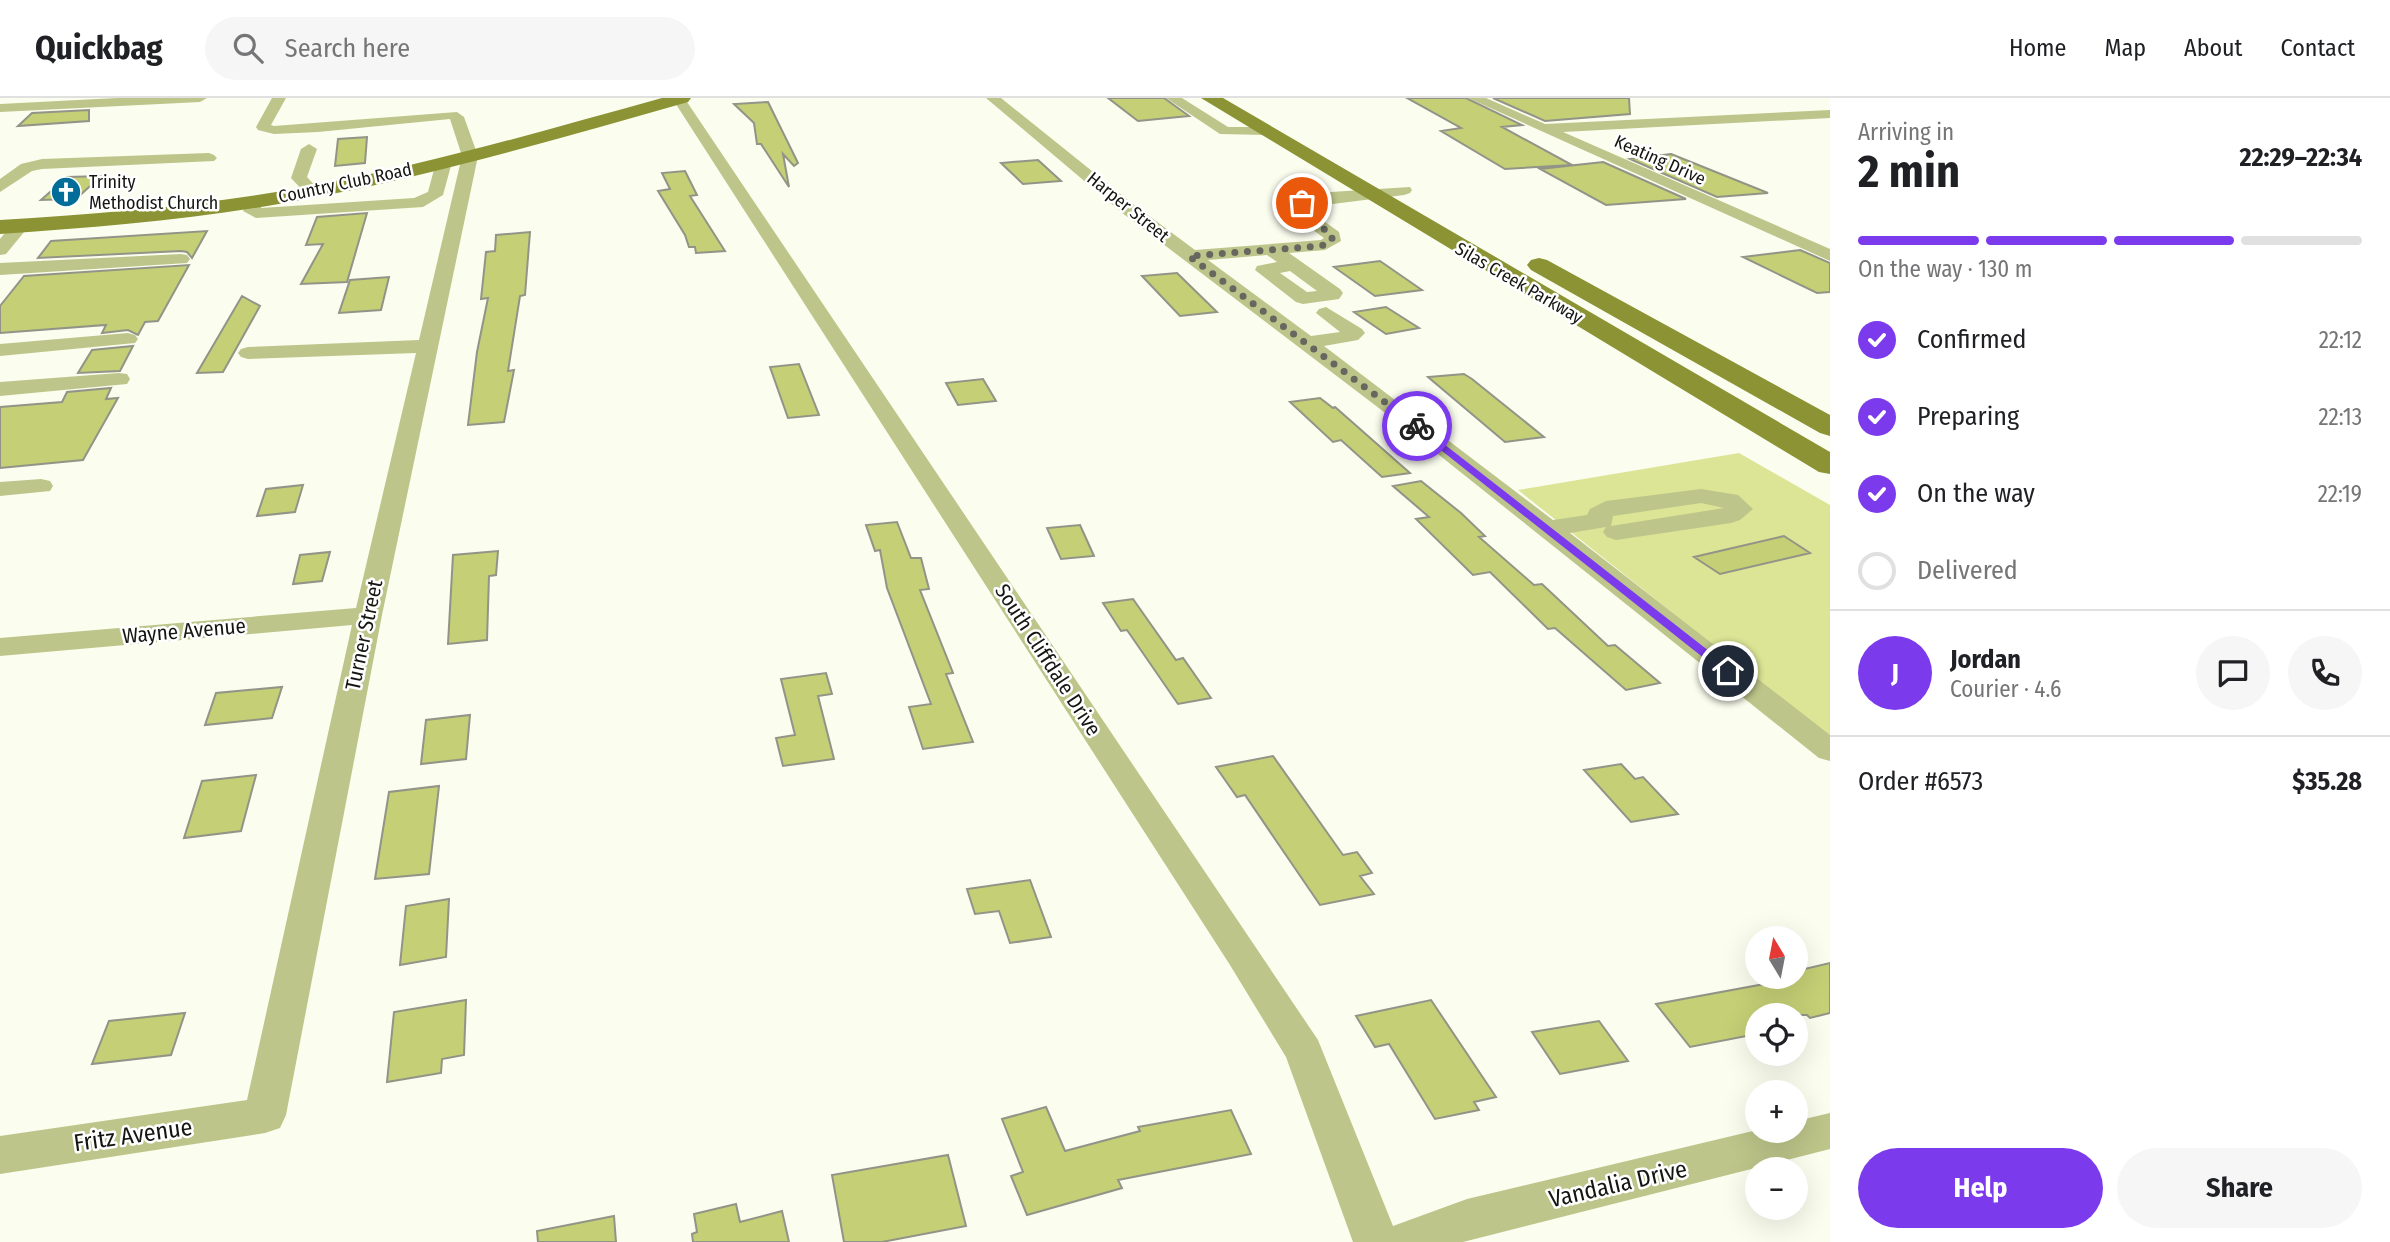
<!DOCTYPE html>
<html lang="en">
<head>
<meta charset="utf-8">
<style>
  :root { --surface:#fff; --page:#f6f6f6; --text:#202124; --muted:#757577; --line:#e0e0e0; --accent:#7c3aed }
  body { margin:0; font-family:"Fira Sans Condensed",sans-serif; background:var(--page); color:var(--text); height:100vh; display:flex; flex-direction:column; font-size:26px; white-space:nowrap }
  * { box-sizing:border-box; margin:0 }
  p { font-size:23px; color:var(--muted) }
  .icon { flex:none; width:38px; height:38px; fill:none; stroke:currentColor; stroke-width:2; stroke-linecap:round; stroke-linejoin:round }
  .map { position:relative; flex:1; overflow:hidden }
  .details { display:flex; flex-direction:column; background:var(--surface); width:560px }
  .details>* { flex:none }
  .needle { width:46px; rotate:350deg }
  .tools { position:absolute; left:1745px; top:828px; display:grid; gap:14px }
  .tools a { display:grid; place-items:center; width:63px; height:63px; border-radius:50%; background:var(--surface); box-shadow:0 7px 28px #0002; font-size:35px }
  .pin { position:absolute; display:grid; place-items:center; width:60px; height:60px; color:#fff; margin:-30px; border:4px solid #fff; border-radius:50%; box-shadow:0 2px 7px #0007 }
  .courier { position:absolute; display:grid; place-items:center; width:70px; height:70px; margin:-35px; border:5px solid #7c3aed; border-radius:50%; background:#fff; color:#222; box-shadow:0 2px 9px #0007 }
  .headline em { font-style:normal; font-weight:700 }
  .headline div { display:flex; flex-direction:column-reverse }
  .headline { display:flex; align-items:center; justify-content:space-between; height:119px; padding:0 28px }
  h1 { font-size:46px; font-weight:700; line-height:52px }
  .bar { display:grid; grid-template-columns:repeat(4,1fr); gap:10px 7px; align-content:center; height:84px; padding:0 28px }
  .bar i { height:9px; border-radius:5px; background:var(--line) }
  .bar .current { background:var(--accent) }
  .bar p { grid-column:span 4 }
  .line { display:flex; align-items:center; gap:18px; padding:0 28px; border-top:2px solid var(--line) }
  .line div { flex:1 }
  .round { display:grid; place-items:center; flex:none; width:74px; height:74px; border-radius:37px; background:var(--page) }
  ol { padding:0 28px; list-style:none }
  li { display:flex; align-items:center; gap:21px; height:77px }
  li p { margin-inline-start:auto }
  li .icon { padding:7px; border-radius:50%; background:var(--accent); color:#fff; stroke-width:4 }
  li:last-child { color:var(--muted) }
  li i { width:38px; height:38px; border:4px solid var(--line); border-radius:50% }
  .primary-button { display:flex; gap:14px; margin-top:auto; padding:14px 28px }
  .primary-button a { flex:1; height:80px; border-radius:42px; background:var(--accent); color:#fff; font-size:28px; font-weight:700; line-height:80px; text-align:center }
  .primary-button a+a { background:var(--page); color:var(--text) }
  header { display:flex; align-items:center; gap:42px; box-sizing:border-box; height:98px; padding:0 35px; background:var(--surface); border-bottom:2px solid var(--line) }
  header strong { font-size:33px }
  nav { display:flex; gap:38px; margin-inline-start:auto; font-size:24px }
  .search { width:490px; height:63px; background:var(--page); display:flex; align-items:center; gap:18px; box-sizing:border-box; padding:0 24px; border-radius:38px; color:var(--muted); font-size:26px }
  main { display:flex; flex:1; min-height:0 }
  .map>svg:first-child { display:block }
  .green { fill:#dbe595 }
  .building { fill:#c5cf75; stroke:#929487; stroke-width:2 }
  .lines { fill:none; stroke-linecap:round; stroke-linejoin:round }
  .minor { fill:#bdc58a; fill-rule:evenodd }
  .major { fill:#8b9334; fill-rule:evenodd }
  .route { fill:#7c3aed }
  .done { stroke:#66675f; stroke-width:7; stroke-dasharray:0 12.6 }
  .labels { text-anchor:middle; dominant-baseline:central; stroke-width:5; stroke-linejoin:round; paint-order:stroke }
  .far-street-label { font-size:18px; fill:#151611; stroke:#fff }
  .far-poi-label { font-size:18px; fill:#151611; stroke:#fff; text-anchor:start }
  .street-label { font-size:21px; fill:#151611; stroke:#fff }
  .near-street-label { font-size:24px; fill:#151611; stroke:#fff }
</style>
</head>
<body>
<header>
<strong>Quickbag</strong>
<div class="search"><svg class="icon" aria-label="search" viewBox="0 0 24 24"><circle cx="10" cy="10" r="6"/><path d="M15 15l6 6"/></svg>Search here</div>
<nav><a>Home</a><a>Map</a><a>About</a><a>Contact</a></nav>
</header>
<main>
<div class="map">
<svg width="1830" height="1144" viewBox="0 0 1830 1144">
  <rect width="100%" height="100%" fill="#fbfdef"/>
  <!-- green -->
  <path class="green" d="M1739,355L1830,407V640L1518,392Z"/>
  <!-- building -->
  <path class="building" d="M1108,0H1164L1189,18L1138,23Z
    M1407,0H1466L1522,27L1502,29L1572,67L1505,71L1441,33L1461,30Z
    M1493,0H1629L1630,16L1545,23Z
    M768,4L798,65L794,68L783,56L789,89L761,46H757L754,25L734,6Z
    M89,12V23L18,28L32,15Z
    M367,39L365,65L335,68L338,41Z
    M1671,56L1768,95L1717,99L1630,61Z
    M1038,62L1061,83L1023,86L1001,65Z
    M1603,64L1686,101L1606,107L1540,71Z
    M685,73L697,97L690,98L725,153L696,155L695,149H689L685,137L658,93L670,91L662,75Z
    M101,78L76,101L41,102L67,79Z
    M367,115L347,184L301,186L323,146L306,147L317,119Z
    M207,133L192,160L187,154L181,153L38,160L51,143Z
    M530,134L525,197L520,198L508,273L514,272L504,324L468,327L477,254L488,200L481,201L486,154L495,153L496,137Z
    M1800,152L1830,165V194L1817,195L1743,159Z
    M1380,163L1422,192L1375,198L1334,169Z
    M189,167L158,223L145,224L138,237L128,232L102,235L106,227L0,235V208L24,178Z
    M1177,175L1217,214L1180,218L1142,178Z
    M389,179L381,212L339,215L350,182Z
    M242,198L260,208L223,274L197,275Z
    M1386,209L1419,230L1386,236L1354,214Z
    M133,248L120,273L78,275L92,252Z
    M799,266L819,317L788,320L770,269Z
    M1464,276L1472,281L1544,339L1505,344L1428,279Z
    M983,281L996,303L958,307L946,285Z
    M111,290L106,301L118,300L83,362L0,370V309L62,304L67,294Z
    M1320,300L1333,310L1335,309L1410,375L1382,379L1341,342L1333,344L1290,304Z
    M1421,383L1461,415L1485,438L1479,439L1534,487L1542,486L1608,548L1615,547L1660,585L1626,592L1555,530L1548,531L1490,474L1473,477L1416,421L1429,419L1393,388Z
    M303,387L295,414L257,418L266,391Z
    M897,424L911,460H921L929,491L920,492L953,575L946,576L973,644L923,651L909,609L931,606L887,490L880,452L875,453L866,427Z
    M1080,427L1094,458L1061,461L1047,430Z
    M1784,438L1810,455L1720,476L1694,459Z
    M498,453L496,477L489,478L487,542L448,546L453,457Z
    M330,454L322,483L293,486L300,457Z
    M1133,501L1176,562L1183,560L1211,600L1178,606L1127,532L1121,533L1103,505Z
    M826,575L832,596L818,598L834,661L783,668L776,640L795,637L781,581Z
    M282,589L272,620L205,627L216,595Z
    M470,617L466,661L421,666L426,622Z
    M1273,658L1343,757L1357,754L1372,775L1360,778L1374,796L1320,807L1245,697L1237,699L1216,669Z
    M1621,666L1635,681L1643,679L1678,716L1631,724L1584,672Z
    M256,677L241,733L184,740L202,683Z
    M439,688L429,776L375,781L389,694Z
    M1030,782L1051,839L1010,845L999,813L975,816L967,791Z
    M449,801L446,859L400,867L406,808Z
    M1830,865V915L1810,920L1807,917H1757V936L1690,949L1656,906L1775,884L1769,878H1796V873Z
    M466,902L464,957L442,961L441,975L387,984L394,914Z
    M1431,902L1496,999L1474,1004L1479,1012L1435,1021L1389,946L1375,949L1356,918Z
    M185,915L171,957L92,966L109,923Z
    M1599,923L1628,963L1560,976L1532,934Z
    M1046,1009L1065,1053L1140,1033L1138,1029L1231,1012L1251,1056L1118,1082L1122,1090L1027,1117L1011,1078L1023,1074L1002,1021Z
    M948,1057L966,1128L882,1144H844L832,1077Z
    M736,1106L740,1124L782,1113L789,1144H693L692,1136L697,1134L694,1116Z
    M614,1118L616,1144H538L537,1133Z"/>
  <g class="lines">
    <!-- minor -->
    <path class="minor" d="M117,0H207L200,4L0,14V6Z
      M272,0H286L271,27L274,28L457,14L464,19L478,58L382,517L286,1017L280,1030L265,1035L0,1076V1038L247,1002L352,527L0,558V540L356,510L416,255L248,261L241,259L238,255L241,251L248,249L419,242L462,58L450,21L318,34L274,36L258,32L256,29Z
      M672,0L685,1L1318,942L1393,1128L1467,1101L1757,1032H1796V1023L1830,1015V1051L1463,1144H1353L1286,959L1230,867Z
      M986,0H1001L1133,106L1195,152L1321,142L1324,140L1297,120L1292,110L1296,101L1331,94L1410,89L1412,92L1410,95L1404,97L1309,109L1310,113L1339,134L1341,143L1325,152L1289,155L1340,191L1343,195L1339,201L1303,206L1296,204L1255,172L1257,168L1277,164L1267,157L1208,162L1311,238L1340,234L1316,215L1319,211L1326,209L1362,231L1365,235L1358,242L1324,248L1553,422L1587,417L1590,411L1606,403L1701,391L1738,397L1753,411L1740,422L1731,425L1616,442L1607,439L1603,434L1606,429L1570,435L1830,637V663L1819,660L1409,333L1121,114ZM1290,173L1317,193L1307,194L1280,175ZM1701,405L1724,410L1611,428L1613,418Z
      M1166,0H1182L1228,29H1266L1273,33L1266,37L1220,36Z
      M1468,0H1486L1545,26L1830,12V20L1563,34L1830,151V163Z
      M309,46L317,51L307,79L321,94L313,99L307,97L291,80L301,51Z
      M209,55L214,57L217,60L214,63L42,71L32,73L0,94V81L21,66L42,61Z
      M444,59L452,64L443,97L423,109L256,120L243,113L249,100L255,99L263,104L261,110L414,100L428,94L436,64Z
      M20,123L29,128L6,156L0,157V141L14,124Z
      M181,156L187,157L190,161L187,165L0,177V165Z
      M128,235L135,237L138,241L135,245L0,258V246Z
      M119,275L127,276L130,281L127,286L0,298V284Z
      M41,381L50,383L53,388L50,393L0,398V384Z"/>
    <!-- major -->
    <path class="major" d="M662,0H691L688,4C564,39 439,76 312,100C209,120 104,129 0,136V122C104,116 209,107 311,88C430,66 546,32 662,0Z
      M1201,0H1223L1830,354V376L1819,374Z
      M1539,160L1547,162L1830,317V338L1820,335L1531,172L1527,167L1531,162Z"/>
  </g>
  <!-- route -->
  <path class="route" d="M1417,325L1732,571V576H1724L1413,330V326Z"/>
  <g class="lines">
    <!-- done -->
    <path class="done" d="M1302,105L1300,110C1307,122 1323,128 1332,138V142L1325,147L1308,149L1189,158L1417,328"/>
  </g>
  <!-- icons -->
  <defs>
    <g id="church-disc" transform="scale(1.575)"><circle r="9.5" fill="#036d9a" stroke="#fff"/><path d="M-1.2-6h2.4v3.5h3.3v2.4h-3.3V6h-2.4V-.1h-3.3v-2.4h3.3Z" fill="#fff"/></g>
  </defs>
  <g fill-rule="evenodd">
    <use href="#church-disc" x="66" y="94"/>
  </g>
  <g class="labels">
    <!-- far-street labels -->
    <g class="far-street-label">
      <text transform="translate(1660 62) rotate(24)">Keating Drive</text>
      <text transform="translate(345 85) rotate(-12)">Country Club Road</text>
      <text transform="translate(1128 109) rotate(39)">Harper Street</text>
      <text transform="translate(1519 185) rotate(30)">Silas Creek Parkway</text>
    </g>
    <!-- far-poi labels -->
    <g class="far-poi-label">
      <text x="89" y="84">Trinity<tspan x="89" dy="21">Methodist Church</tspan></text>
    </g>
    <!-- street labels -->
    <g class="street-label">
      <text transform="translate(184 533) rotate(-5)">Wayne Avenue</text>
      <text transform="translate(364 537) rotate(-78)">Turner Street</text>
      <text transform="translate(1048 562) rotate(57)">South Cliffdale Drive</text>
    </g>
    <!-- near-street labels -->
    <g class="near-street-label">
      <text transform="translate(133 1037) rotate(-8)">Fritz Avenue</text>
      <text transform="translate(1618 1086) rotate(-13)">Vandalia Drive</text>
    </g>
  </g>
</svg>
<div class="tools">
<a><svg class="needle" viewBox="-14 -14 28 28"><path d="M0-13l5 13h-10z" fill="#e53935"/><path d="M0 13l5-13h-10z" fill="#757577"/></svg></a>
<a><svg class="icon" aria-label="locate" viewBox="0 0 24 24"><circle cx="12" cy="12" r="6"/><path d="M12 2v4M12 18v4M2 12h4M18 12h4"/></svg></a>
<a>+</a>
<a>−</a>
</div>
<div class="pin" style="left:1302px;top:105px;background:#ea580c"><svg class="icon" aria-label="bag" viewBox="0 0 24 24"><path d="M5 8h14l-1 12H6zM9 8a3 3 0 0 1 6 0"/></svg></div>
<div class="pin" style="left:1728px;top:573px;background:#1f2937"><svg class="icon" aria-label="home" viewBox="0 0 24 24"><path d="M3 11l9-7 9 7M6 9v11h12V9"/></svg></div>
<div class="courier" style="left:1417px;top:328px"><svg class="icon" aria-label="bike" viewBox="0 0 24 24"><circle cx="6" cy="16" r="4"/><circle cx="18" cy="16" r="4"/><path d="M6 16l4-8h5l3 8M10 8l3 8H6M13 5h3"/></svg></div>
</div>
<section class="details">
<div class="headline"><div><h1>2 min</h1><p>Arriving in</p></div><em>22:29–22:34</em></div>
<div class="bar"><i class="current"></i><i class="current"></i><i class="current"></i><i></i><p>On the way · 130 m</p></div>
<ol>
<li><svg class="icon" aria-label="check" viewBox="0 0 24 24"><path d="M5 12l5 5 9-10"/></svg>Confirmed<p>22:12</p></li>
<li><svg class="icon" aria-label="check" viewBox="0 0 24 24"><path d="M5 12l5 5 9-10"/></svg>Preparing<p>22:13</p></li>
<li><svg class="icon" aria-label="check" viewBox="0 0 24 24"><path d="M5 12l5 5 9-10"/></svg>On the way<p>22:19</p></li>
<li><i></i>Delivered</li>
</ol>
<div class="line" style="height:126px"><b class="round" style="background:var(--accent);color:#fff">J</b><div><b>Jordan</b><p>Courier · 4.6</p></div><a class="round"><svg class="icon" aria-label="chat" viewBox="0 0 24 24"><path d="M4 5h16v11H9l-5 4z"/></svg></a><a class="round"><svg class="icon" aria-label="phone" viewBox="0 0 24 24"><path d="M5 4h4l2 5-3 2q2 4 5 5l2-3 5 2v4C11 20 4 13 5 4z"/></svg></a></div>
<div class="line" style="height:91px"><div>Order #6573</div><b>$35.28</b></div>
<div class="primary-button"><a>Help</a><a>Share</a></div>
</section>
</main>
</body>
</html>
